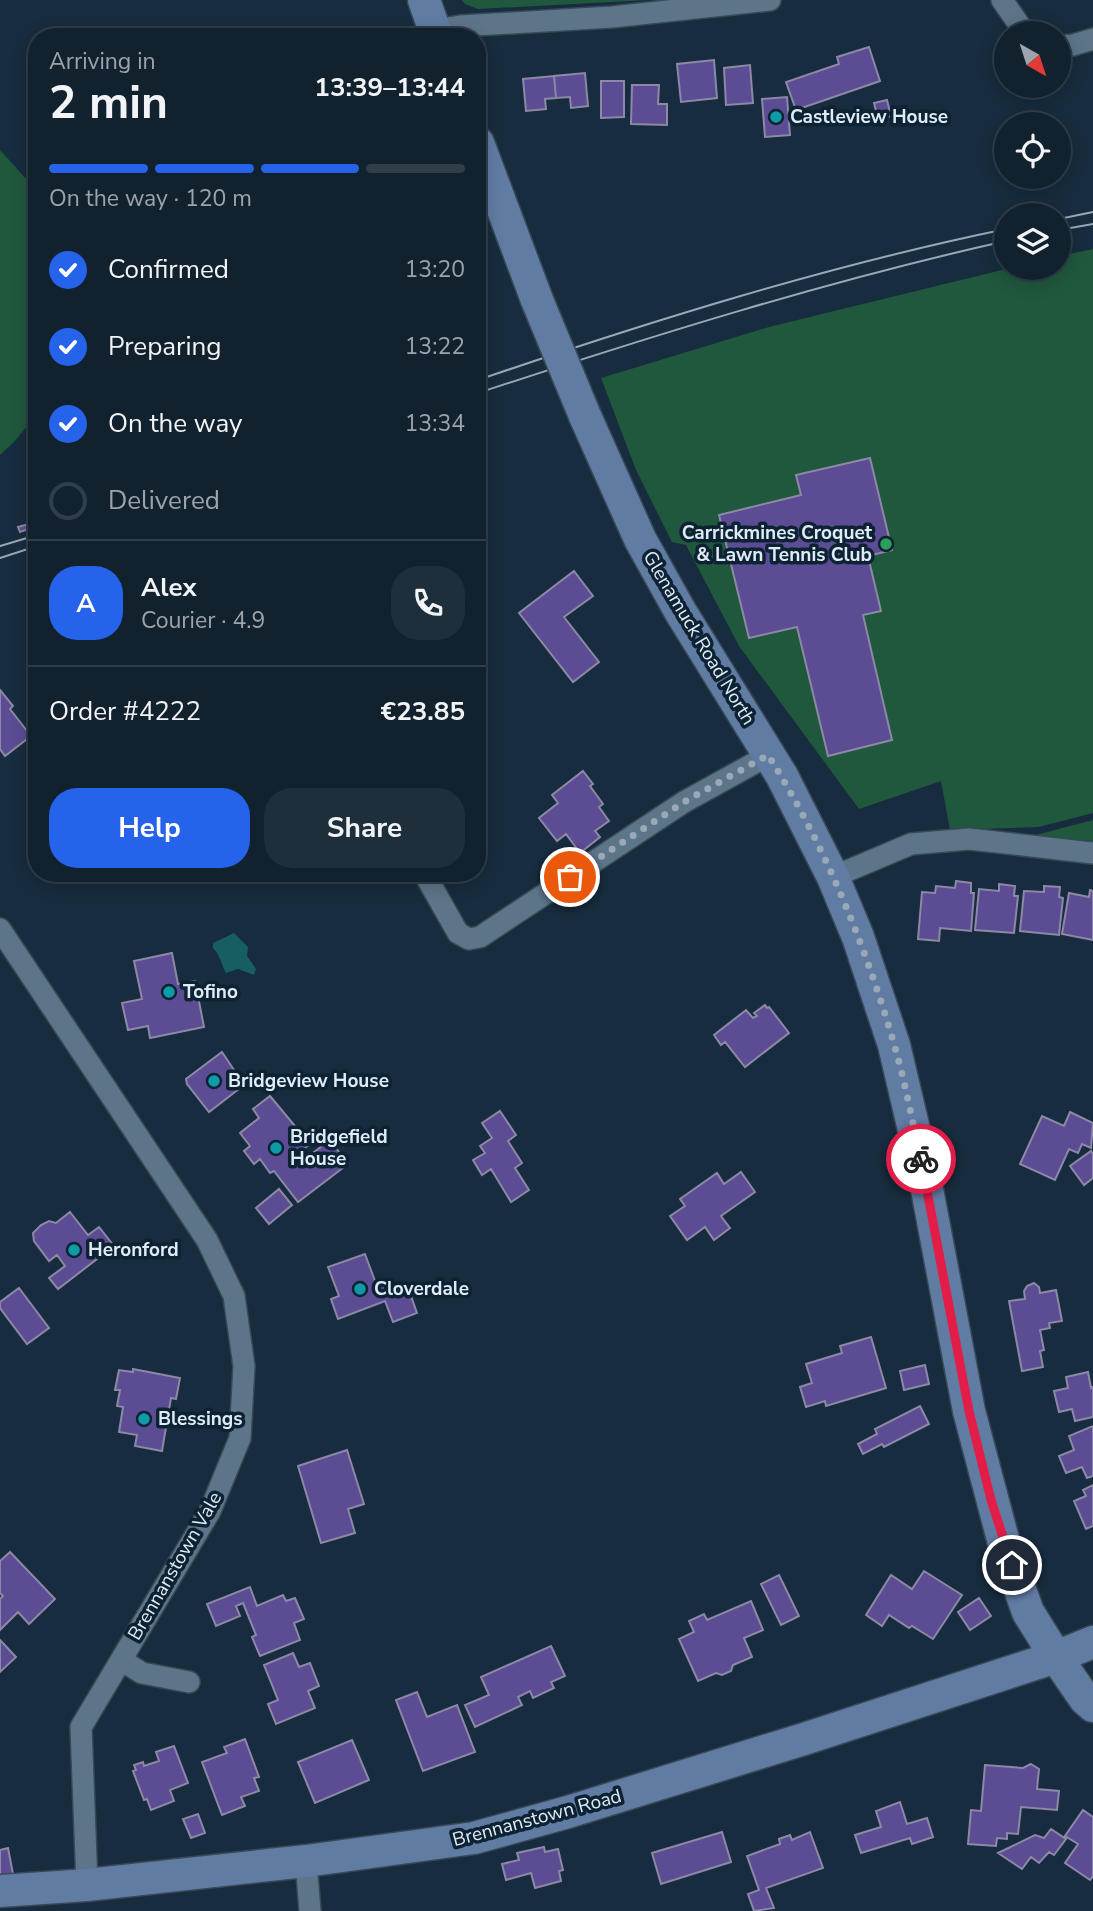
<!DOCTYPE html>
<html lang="en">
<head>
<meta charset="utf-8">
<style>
  :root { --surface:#11212e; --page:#1e2e3a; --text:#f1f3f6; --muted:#9ca3aa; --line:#303e4a; --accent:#2563eb }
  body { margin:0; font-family:"Nunito Sans",sans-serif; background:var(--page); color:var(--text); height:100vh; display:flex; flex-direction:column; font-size:26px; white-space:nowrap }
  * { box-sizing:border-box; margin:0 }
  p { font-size:23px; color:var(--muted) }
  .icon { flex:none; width:38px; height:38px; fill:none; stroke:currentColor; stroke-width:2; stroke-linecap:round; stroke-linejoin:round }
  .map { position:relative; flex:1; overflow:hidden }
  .drawer { position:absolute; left:28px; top:28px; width:458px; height:854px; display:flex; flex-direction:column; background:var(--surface); border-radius:28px; box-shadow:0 4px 18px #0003,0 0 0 2px var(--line) }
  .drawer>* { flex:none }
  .needle { width:46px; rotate:141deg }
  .controls { position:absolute; left:994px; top:21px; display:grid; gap:14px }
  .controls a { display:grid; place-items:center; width:77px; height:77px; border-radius:50%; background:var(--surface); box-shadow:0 4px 18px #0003,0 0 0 2px var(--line); font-size:35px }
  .pin { position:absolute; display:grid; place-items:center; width:60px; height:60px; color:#fff; margin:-30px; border:4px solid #fff; border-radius:50%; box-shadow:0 2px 7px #0007 }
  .courier { position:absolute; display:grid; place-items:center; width:70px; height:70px; margin:-35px; border:5px solid #e11d48; border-radius:50%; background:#fff; color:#222; box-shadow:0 2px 9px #0007 }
  .head em { font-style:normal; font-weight:700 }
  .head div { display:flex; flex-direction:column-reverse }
  .head { display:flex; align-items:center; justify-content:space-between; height:119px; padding:0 21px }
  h1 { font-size:46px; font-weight:700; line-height:52px }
  .bar { display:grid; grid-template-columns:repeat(4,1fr); gap:10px 7px; align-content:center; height:84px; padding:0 21px }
  .bar i { height:9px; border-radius:5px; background:var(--line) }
  .bar .selected { background:var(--accent) }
  .bar p { grid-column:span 4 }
  .line { display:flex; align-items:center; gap:18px; padding:0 21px; border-top:2px solid var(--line) }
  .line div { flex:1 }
  .round { display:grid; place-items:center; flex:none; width:74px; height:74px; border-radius:28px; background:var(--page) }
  ol { padding:0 21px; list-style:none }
  li { display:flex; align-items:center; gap:21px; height:77px }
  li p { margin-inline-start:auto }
  li .icon { padding:7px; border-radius:50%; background:var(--accent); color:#fff; stroke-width:4 }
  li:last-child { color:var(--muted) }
  li i { width:38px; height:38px; border:4px solid var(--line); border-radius:50% }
  .action { display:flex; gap:14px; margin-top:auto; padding:14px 21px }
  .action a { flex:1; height:80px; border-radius:28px; background:var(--accent); color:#fff; font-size:28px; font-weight:700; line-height:80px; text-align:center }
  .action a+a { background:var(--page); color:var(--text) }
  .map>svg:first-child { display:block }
  .green { fill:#20583d }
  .water { fill:#165e60 }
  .building { fill:#5b4c93; stroke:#8c88a5; stroke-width:2 }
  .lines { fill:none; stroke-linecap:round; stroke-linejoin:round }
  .street-casing { stroke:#374857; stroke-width:24 }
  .secondary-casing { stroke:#374857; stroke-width:35 }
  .street { stroke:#5d7589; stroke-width:21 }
  .secondary { stroke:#617ca3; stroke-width:32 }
  .tram { stroke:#98a8b6; stroke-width:2 }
  .secondary-bridge-casing { stroke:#374857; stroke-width:35; stroke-linecap:butt }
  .secondary-bridge { stroke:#617ca3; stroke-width:32 }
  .done { stroke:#99a9b7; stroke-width:7; stroke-dasharray:0 12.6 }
  .route { stroke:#e11d48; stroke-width:9 }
  .culture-dot { fill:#0f9aa8; stroke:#0d2233; stroke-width:2.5 }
  .leisure-dot { fill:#2e9e5b; stroke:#0d2233; stroke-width:2.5 }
  .labels { text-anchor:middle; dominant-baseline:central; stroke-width:7; stroke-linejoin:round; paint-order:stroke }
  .poi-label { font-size:19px; font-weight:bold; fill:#dfecf8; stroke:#0d2233; text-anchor:start }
  .street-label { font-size:19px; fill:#dfecf8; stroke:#0d2233 }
</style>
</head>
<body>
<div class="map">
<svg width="1093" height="1911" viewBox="0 0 1093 1911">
  <rect width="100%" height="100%" fill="#172c3e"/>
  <!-- green -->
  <path class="green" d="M462,0H649L478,9L465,4Z
    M0,150L37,191V352L34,356L37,358V414L14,442L0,455Z
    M1093,249V813L1038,827L950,830L941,781L859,809L739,646L686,545L672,542L636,470L601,378L769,327L1010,268H1059V256Z
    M1093,820V841L1032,836Z"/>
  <!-- water -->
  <path class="water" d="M234,933L248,947L247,956L256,969L254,975L238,969L226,973C221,964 220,955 213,948V943Z"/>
  <!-- building -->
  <path class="building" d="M869,47L880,81L796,110L786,82L839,64L837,57Z
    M714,60L717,98L681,102L677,64Z
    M750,65L753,103L726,105L724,68Z
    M585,73L588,106L571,108L570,97L556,98L554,76Z
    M554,76L556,98L545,99L546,109L526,111L523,79Z
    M601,81H624V117L601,118Z
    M632,85H659L658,104H667V125L631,124Z
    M787,97L790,135L765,137L762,99Z
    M887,100L891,116L878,119L874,103Z
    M870,458L892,550L868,556L881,611L863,615L892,740L828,756L797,627L749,638L719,515L801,495L796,475Z
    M37,522V526L20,532L18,527Z
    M574,571L593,596L564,617L599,662L573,682L519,613Z
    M0,690L13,706L10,709L31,736L5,756L0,749Z
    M583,771L593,784L590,786L603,804L599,807L609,821L595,831L600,837L580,853L566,834L557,841L539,818L558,803L552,795Z
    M956,881L971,883V893H974L971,931L940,928L939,941L918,939L922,892L935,893L936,886L955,888Z
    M999,884L1015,886L1014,896H1018L1014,933L975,930L979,889L999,891Z
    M1044,886L1060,887L1059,897L1063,898L1059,935L1020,931L1024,891L1044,892Z
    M1090,890L1093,891V940L1062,934L1069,893L1089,897Z
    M172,953L178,984L195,981L204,1027L150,1038L148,1026L128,1030L122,1003L142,999L134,961Z
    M765,1005L767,1008L769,1007L789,1033L745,1067L725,1042L721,1045L714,1035L746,1010L753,1018L757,1016L754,1013Z
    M222,1052L244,1085L209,1112L187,1084L186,1079Z
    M270,1096L310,1144L292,1158L297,1165L330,1140L348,1164L298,1202L274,1171L270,1173L260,1159L254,1164L244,1151L250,1146L240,1133L259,1118L253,1109Z
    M500,1111L516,1135L508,1141L522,1163L515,1168L529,1190L511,1202L491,1169L482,1175L473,1160L485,1153L480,1146L492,1138L482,1123Z
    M1070,1112L1093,1123L1091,1148L1082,1144L1078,1153L1069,1149L1055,1180L1020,1164L1042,1116L1064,1126Z
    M1091,1151L1093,1154V1178L1084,1185L1070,1166Z
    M741,1172L755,1192L721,1216L730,1228L714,1240L705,1227L687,1240L670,1216L685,1206L680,1199L717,1173L724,1184Z
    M279,1189L292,1205L269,1224L256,1208Z
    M70,1212L88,1235L99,1227L114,1246L58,1289L49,1278L65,1266L57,1255L49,1261L34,1241L33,1233L41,1225L49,1221L56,1223Z
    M365,1254L375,1281L381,1279L386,1293L407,1285L417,1313L393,1322L385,1301L338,1319L331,1299L339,1296L328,1267Z
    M1034,1283L1039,1287L1040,1293L1056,1290L1062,1321L1049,1323L1050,1328L1040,1330L1044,1350L1040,1351L1043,1367L1022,1371L1009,1301L1025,1299L1024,1291L1027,1286Z
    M19,1288L49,1328L27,1344L0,1308V1302Z
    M871,1337L886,1388L826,1406L825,1401L806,1407L800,1387L812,1383L806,1364L842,1353L840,1346Z
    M925,1365L929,1384L904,1390L900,1371Z
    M133,1369L180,1378L176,1399L171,1398L162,1451L135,1446L137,1435L119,1432L123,1407L117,1406L120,1390H115L119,1370L133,1372Z
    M1088,1372L1091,1388L1093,1387V1417L1075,1421L1072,1409L1059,1412L1054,1391L1068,1388L1066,1377Z
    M920,1406L929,1424L884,1447L882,1444L863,1454L858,1444L877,1434L875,1429Z
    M1093,1426V1476L1087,1478L1082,1467L1066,1473L1059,1456L1074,1450L1069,1436Z
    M347,1450L364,1504L348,1509L355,1533L321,1543L298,1466Z
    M1093,1485V1526L1086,1529L1074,1501L1086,1496L1083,1490Z
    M10,1552L55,1599L29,1624L18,1612L0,1630V1599L3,1596L0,1593V1561Z
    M924,1571L962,1595L933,1639L912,1626L909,1628L889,1615L882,1626L866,1615L891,1575L912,1589Z
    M779,1575L799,1616L781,1625L761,1584Z
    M250,1587L257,1606L283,1595L286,1601L295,1598L304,1619L294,1623L300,1640L260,1656L252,1637L256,1635L243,1603L236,1606L240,1616L216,1626L207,1604Z
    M979,1598L991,1616L970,1630L958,1612Z
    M751,1601L763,1630L744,1638L752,1657L733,1665L731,1671L722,1675L716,1673L698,1681L679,1639L694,1632L689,1621L704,1614L707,1620Z
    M0,1640L16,1657L0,1672Z
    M551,1646L565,1676L551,1682L554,1688L533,1698L530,1691L518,1697L522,1705L475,1727L465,1705L489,1695L481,1677Z
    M293,1653L299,1667L310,1663L319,1686L308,1691L315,1708L276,1724L268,1704L278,1700L264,1665Z
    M417,1692L427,1717L457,1705L475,1752L423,1771L396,1700Z
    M245,1739L259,1777L254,1778L259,1791L241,1797L245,1806L222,1815L202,1762L227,1753L224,1747Z
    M352,1740L369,1780L315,1803L298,1762Z
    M174,1746L188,1783L170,1790L174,1801L151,1810L147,1799L144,1800L133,1771L136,1770L134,1765L143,1762L144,1766L159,1761L156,1752Z
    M1031,1764L1039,1769L1037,1789L1059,1791L1057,1810L1021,1807L1018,1834L1007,1833V1839L997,1838L996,1846L968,1844L971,1810L981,1811L985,1765L1023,1768Z
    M900,1802L907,1824L927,1818L933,1837L912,1844L910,1838L861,1853L855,1835L881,1827L876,1811Z
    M1083,1810L1093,1817V1876L1090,1880L1065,1863L1078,1844L1065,1836Z
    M198,1814L205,1833L191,1838L183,1819Z
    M1051,1829L1066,1839L1054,1855L1049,1852L1039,1863L1031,1857L1022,1869L998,1853L1035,1835L1044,1838Z
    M722,1832L731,1862L661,1884L652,1853Z
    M810,1832L823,1868L766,1888L774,1908L754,1911L748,1894L759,1890L747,1856L780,1844L779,1839L790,1835L792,1840Z
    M544,1847L545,1852L558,1849L563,1870L559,1871L561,1881L535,1888L531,1873L506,1880L502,1864L519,1860L517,1853Z
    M8,1848L13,1874L0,1876V1850Z"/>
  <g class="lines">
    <!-- street casing -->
    <g class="street-casing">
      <path id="street" d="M1002,0L1025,33
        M435,30L460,26L612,17L770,0
        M1059,46L1073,45L1093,39
        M424,873L458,933L469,939L480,937L684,802L769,755
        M833,877L911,844L969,839L1093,853
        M0,929L207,1240L234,1296L244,1366L240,1438L210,1511L81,1727L87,1885
        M121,1660L142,1673L189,1682
        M306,1861L310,1911"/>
    </g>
    <!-- secondary casing -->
    <g class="secondary-casing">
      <path id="secondary" d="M424,0L437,37
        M478,143L537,300
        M585,416L640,539L680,611L782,776L833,877L858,937L894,1045L923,1168L969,1411L1005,1547L1028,1612L1056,1657L1085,1699L1093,1706
        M0,1891L87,1885L306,1861L474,1838L568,1812L804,1739L1056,1657L1093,1642"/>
    </g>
    <!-- street -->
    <use href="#street" class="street"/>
    <!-- secondary -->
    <use href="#secondary" class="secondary"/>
    <!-- tram -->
    <path class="tram" d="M1059,219L1093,212
      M1059,230L1093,224
      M478,380C651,321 827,266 1006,229
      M478,393C652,336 827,281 1006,241
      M0,546L37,535
      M0,558L37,546"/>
    <!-- secondary-bridge casing -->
    <g class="secondary-bridge-casing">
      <path id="secondary-bridge" d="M537,300L585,416"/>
    </g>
    <!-- secondary-bridge -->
    <use href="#secondary-bridge" class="secondary-bridge"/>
  </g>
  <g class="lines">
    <!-- done -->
    <path class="done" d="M570,877L684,802L768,755C824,843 865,944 894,1044C905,1081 912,1121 921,1159"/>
    <!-- route -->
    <path class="route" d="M921,1159L969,1411L991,1500L1012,1565"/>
  </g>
  <!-- markers -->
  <g class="culture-dot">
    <circle cx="776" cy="117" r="7"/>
    <circle cx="169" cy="992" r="7"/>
    <circle cx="214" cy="1081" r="7"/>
    <circle cx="276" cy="1148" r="7"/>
    <circle cx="74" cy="1250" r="7"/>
    <circle cx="360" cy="1289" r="7"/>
    <circle cx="144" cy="1419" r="7"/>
  </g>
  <circle class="leisure-dot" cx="886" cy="544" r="7"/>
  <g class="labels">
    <!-- poi labels -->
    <g class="poi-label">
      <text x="790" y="117">Castleview House</text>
      <text x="872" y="533" text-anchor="end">Carrickmines Croquet<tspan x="872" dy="22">&amp; Lawn Tennis Club</tspan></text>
      <text x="183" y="992">Tofino</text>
      <text x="228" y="1081">Bridgeview House</text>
      <text x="290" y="1137">Bridgefield<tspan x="290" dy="22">House</tspan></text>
      <text x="88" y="1250">Heronford</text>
      <text x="374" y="1289">Cloverdale</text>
      <text x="158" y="1419">Blessings</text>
    </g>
    <!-- street labels -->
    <g class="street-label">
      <text transform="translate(699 638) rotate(59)">Glenamuck Road North</text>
      <text transform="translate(175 1566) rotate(-60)">Brennanstown Vale</text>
      <text transform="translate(537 1818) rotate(-15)">Brennanstown Road</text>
    </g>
  </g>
</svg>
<div class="controls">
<a><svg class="needle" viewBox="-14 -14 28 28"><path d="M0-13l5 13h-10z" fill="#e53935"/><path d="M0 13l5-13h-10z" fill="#9ca3aa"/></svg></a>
<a><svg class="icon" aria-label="locate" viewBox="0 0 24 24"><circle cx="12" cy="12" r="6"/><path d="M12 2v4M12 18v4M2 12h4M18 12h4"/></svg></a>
<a><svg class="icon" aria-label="layers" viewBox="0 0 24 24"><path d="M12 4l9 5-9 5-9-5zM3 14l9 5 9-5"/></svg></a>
</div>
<div class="pin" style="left:570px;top:877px;background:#ea580c"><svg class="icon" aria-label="bag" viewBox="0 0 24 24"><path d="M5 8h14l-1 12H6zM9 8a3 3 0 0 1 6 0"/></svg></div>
<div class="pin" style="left:1012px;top:1565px;background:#1f2937"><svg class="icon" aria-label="home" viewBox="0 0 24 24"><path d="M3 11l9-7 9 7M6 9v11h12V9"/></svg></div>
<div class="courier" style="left:921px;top:1159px"><svg class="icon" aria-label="bike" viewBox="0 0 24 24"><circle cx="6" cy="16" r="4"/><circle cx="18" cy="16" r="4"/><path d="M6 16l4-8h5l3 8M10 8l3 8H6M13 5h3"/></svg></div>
<section class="drawer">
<div class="head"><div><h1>2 min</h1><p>Arriving in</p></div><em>13:39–13:44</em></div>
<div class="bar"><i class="selected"></i><i class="selected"></i><i class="selected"></i><i></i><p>On the way · 120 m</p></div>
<ol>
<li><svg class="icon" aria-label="check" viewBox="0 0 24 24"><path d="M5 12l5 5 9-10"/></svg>Confirmed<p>13:20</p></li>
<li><svg class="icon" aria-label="check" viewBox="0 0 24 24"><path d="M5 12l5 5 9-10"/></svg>Preparing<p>13:22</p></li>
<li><svg class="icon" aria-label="check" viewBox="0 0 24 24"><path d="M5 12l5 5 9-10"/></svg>On the way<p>13:34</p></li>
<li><i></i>Delivered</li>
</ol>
<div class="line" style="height:126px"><b class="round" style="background:var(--accent);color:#fff">A</b><div><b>Alex</b><p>Courier · 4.9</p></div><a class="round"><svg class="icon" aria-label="phone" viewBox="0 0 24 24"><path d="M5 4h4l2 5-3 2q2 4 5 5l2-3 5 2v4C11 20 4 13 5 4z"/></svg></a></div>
<div class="line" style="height:91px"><div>Order #4222</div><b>€23.85</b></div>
<div class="action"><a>Help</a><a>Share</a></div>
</section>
</div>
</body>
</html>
